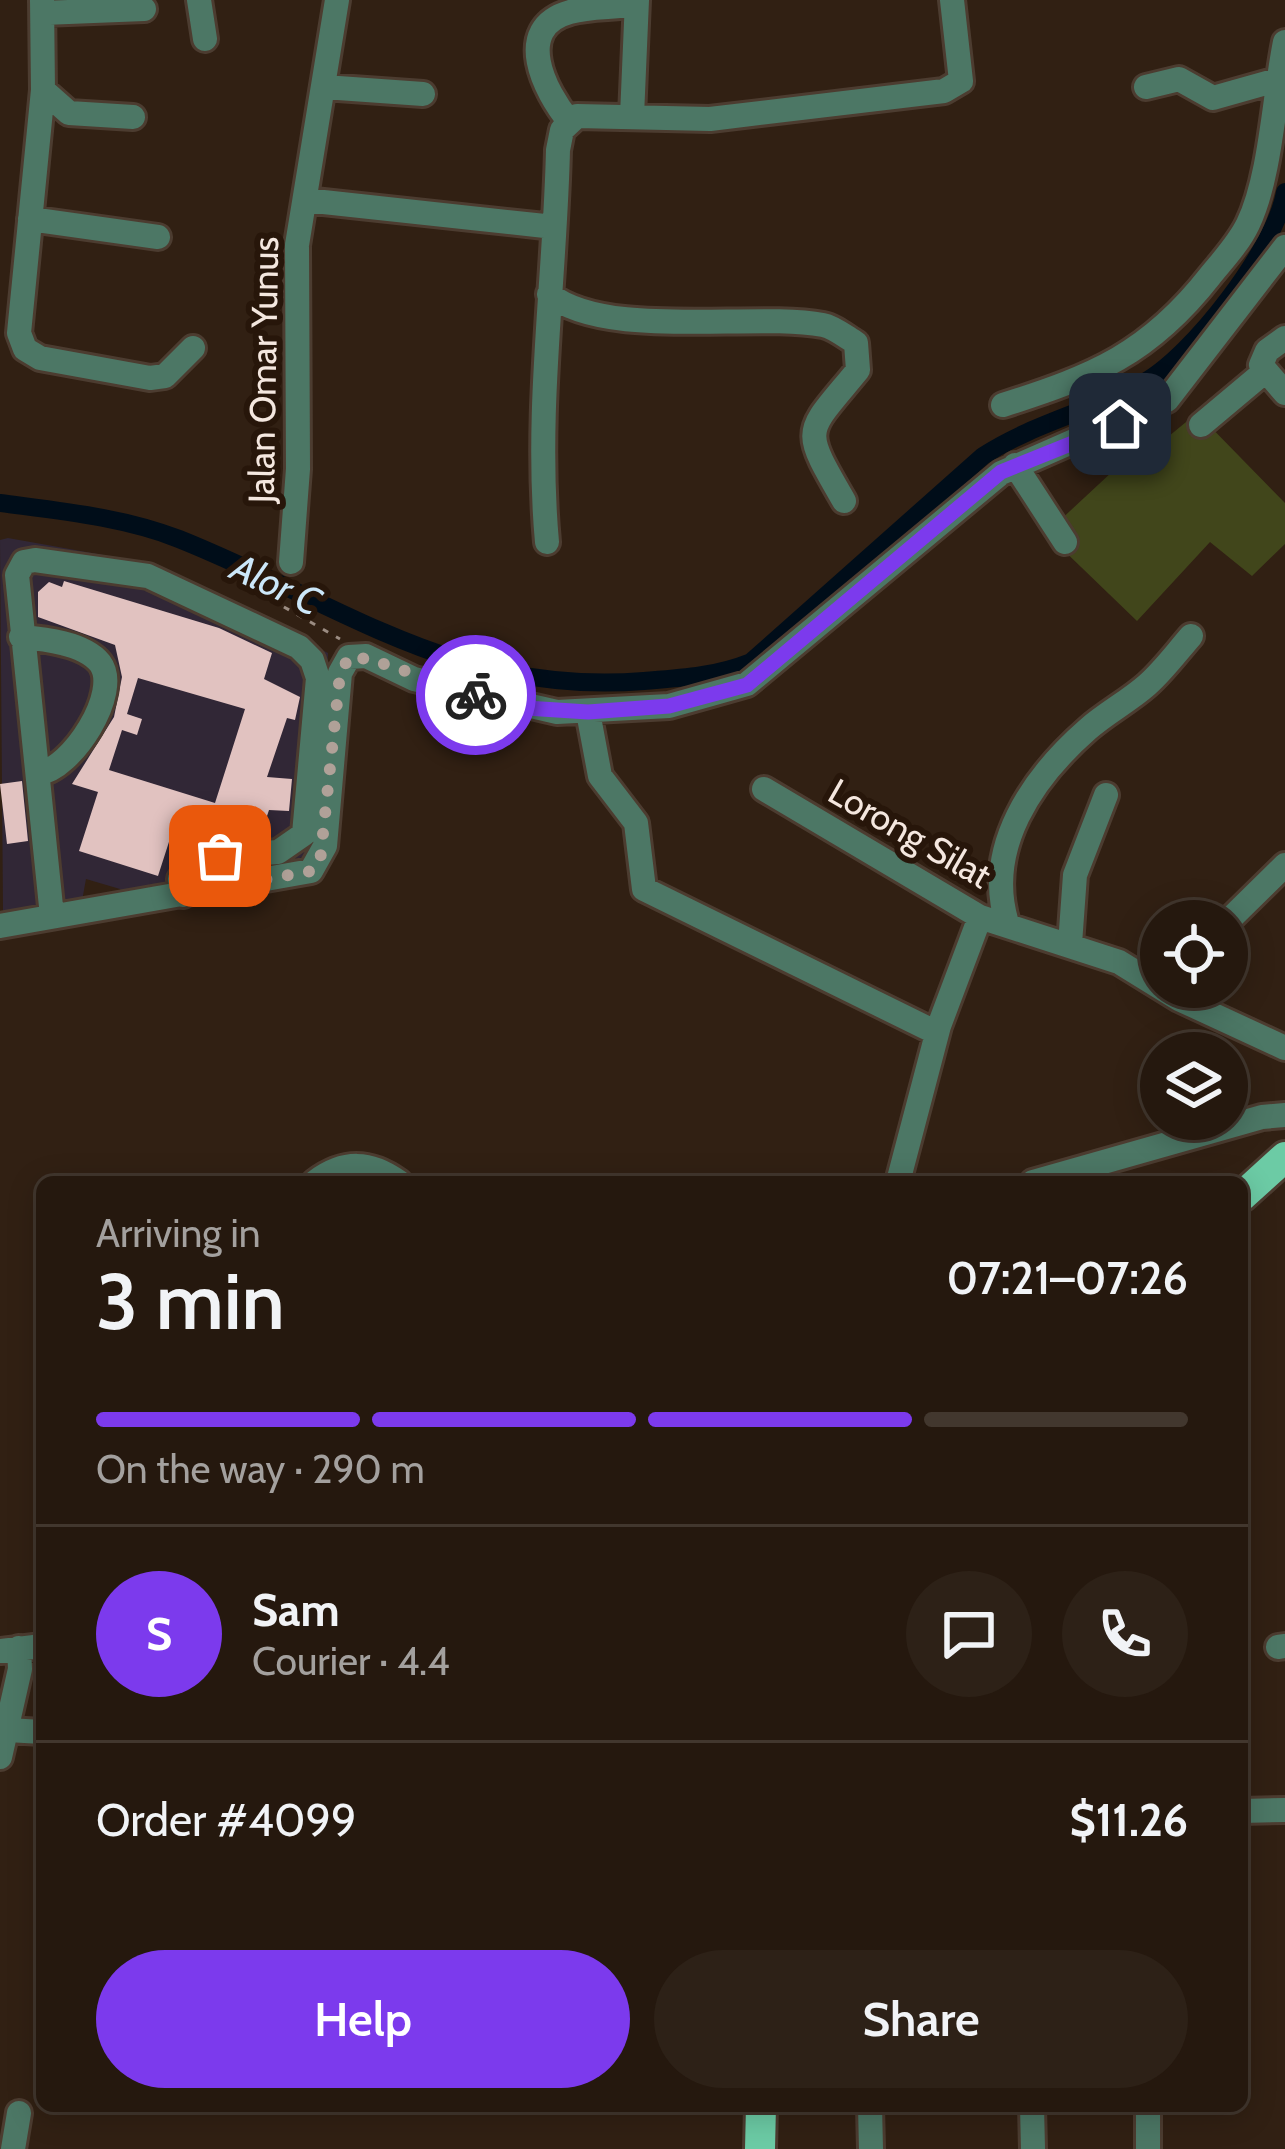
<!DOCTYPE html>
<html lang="en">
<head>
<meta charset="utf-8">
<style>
  :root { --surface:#25180e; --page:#2d2117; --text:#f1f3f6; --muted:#a3a09e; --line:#42372e; --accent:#7c3aed }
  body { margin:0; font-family:Cabin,sans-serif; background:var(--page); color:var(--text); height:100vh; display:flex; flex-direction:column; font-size:45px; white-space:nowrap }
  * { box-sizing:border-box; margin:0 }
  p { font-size:39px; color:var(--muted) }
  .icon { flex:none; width:66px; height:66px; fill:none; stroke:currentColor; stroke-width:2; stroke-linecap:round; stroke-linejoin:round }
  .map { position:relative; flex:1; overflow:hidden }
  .panel { position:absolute; left:36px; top:1176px; width:1212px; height:936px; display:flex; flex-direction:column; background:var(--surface); border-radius:18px; box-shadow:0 6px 30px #0003,0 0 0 3px var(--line) }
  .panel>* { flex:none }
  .controls { position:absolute; left:1140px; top:900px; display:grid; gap:24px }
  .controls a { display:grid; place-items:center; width:108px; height:108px; border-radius:50%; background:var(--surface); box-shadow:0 6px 30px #0003,0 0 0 3px var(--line); font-size:60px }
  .pin { position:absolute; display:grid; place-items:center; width:102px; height:102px; color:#fff; margin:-51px; border-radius:24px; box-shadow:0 6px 18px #0006 }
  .courier { position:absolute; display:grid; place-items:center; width:120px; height:120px; margin:-60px; border:9px solid #7c3aed; border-radius:50%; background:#fff; color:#222; box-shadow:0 3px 15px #0007 }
  .headline em { font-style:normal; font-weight:600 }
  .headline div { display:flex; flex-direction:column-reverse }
  .headline { display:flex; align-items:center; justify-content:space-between; height:204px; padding:0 60px }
  h1 { font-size:78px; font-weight:600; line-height:90px }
  .bar { display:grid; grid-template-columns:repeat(4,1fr); gap:18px 12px; align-content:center; height:144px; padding:0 60px }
  .bar i { height:15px; border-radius:9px; background:var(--line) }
  .bar .selected { background:var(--accent) }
  .bar p { grid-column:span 4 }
  .line { display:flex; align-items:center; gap:30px; padding:0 60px; border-top:3px solid var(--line) }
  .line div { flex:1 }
  .round { display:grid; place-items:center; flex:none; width:126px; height:126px; border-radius:63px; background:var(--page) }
  .primary-button { display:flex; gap:24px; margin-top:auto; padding:24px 60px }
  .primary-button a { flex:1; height:138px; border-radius:72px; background:var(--accent); color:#fff; font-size:48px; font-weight:600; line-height:138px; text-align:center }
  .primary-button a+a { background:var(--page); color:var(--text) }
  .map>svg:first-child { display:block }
  .education { fill:#312736 }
  .green { fill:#41461b }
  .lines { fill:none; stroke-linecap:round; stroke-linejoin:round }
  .canal { stroke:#000d19; stroke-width:18 }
  .building { fill:#e1c2c0; fill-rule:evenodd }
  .minor-casing { stroke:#4c3c30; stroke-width:30 }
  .major-casing { stroke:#4c3c30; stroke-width:36 }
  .path { stroke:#9b8c82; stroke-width:3; stroke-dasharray:6 9; stroke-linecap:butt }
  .minor { stroke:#4c7765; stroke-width:24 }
  .major { stroke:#6ccba5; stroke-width:30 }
  .done { stroke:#b0a198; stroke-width:12; stroke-dasharray:0 21.6 }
  .route { stroke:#7c3aed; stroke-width:15 }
  .labels { text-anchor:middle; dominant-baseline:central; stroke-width:12; stroke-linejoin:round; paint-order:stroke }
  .street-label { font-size:36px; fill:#f4e7df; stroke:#27160a }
  .water-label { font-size:39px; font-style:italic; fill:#cce7f9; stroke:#27160a }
</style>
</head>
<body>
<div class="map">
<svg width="1285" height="2149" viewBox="0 0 1285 2149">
  <rect width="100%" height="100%" fill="#312013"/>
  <!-- education -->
  <path class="education" d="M8,538L148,563L328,653L318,854L125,896L120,889L86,879L82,901L3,911L0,540Z"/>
  <!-- green -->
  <path class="green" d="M1197,413L1285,503V544L1252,576L1210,542L1137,621L1053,540L1056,524L1127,458L1135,464Z"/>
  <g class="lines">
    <!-- canal -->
    <path class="canal" d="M0,503C60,511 123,517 179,539C344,605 456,696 644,681C682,678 716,676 751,662L983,456C1034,423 1091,411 1143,383C1193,356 1276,247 1285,192"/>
  </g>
  <!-- building -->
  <path class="building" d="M64,581L219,628L272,653L264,679L300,697L295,720L287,718L267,777L292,779L289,811L269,810L260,837L243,838L177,817L158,876L79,851L98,792L72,784L114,717L122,677L115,645L38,617V592L49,582L62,587ZM138,678L245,709L215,803L109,770L122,730L137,735L142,719L127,714Z
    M22,781L28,841L7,844L0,784Z"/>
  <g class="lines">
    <!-- minor casing -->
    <g class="minor-casing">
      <path id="minor" d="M42,0L43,90L19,333L25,349L40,358L150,378L165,376L193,348
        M199,0L205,39
        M43,13L144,9
        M324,87L423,94
        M1146,87L1179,79L1213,98L1277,80
        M43,90L69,113L133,117
        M632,116L637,0
        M569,121C545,92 512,28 570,12C590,6 615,8 636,4
        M305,200L554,227
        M30,219L158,237
        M549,294C605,340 753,312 823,325C834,327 846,337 856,343L858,370C805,435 800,425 844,501
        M1285,338L1267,351L1261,365L1285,393
        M1003,405C1094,376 1149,354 1210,276C1223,260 1239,243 1248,224C1271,176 1274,96 1285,42
        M1201,425L1263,373
        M1015,465L1065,542
        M547,542C535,410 555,282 558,150L562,130L577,116L710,119L944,91L961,81L952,0
        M291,562L298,469L297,245L337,0
        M21,637C44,639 84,643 100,663C122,692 71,770 39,773
        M588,712L600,776L636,823L644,889L937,1033
        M764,789L980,917L1119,962L1179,999L1285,1048
        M52,916L17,575L24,562L35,560L148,576L299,647L312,660L318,678L304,834L278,852L196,858L180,879L183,895
        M1227,922L1285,865
        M1007,923C984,848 1032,778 1088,729C1106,713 1129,701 1147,685C1163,671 1177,652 1191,636
        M0,926L311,871L325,846L340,673L349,657L366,656L414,679L557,712L669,706L747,684L1001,473L1167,400L1285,247
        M1070,944L1075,875L1106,795
        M315,1182C344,1160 370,1161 399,1182
        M898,1182L939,1026L980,917
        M1033,1182L1262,1117L1285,1115
        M1278,1647L1285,1646
        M0,1651L42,1646
        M8,1730L42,1732
        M0,1757L20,1669L19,1648
        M1242,1811L1285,1810
        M870,2106L871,2149
        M1032,2106L1033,2149
        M1148,2106V2149
        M13,2149L19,2113"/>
    </g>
    <!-- major casing -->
    <g class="major-casing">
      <path id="major" d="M1242,1196L1285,1157
        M760,2149L761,2106"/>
    </g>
    <!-- path -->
    <path class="path" d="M276,596L277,603L340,639"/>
    <!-- minor -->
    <use href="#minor" class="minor"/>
    <!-- major -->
    <use href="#major" class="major"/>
  </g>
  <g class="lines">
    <!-- done -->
    <path class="done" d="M220,856L188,864L180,879L183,895L311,871L320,862L340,674L349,657C367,654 448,688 476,695"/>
    <!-- route -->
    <path class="route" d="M476,695L526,708L588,712L669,706L747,685L1001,472L1120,424"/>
  </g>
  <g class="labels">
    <!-- street labels -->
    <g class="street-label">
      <text transform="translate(263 370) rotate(-89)">Jalan Omar Yunus</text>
      <text transform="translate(910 833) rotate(30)">Lorong Silat</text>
    </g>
    <!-- water labels -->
    <g class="water-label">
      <text transform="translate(276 584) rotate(25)">Alor C</text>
    </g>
  </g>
</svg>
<div class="controls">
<a><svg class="icon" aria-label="locate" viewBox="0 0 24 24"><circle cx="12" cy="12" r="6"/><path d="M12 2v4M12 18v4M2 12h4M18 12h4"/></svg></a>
<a><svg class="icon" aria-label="layers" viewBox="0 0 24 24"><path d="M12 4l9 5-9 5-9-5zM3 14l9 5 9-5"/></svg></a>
</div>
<div class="pin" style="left:220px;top:856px;background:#ea580c"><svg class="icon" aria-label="bag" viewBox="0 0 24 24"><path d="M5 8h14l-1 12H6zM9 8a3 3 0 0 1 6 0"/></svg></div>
<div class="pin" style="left:1120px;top:424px;background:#1f2937"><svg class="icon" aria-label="home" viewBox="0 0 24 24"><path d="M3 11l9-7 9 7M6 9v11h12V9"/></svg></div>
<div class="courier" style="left:476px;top:695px"><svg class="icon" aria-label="bike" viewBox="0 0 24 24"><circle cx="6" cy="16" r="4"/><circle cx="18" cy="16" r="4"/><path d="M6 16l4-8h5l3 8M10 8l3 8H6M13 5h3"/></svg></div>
<section class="panel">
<div class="headline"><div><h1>3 min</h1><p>Arriving in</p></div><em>07:21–07:26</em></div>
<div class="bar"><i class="selected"></i><i class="selected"></i><i class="selected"></i><i></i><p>On the way · 290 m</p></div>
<div class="line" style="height:216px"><b class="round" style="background:var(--accent);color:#fff">S</b><div><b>Sam</b><p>Courier · 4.4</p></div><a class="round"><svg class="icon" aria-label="chat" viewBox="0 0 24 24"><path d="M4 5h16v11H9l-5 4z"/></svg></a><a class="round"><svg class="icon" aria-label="phone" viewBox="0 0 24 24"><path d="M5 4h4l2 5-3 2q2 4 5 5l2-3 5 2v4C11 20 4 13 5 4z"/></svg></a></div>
<div class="line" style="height:156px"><div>Order #4099</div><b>$11.26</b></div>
<div class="primary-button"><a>Help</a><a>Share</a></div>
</section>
</div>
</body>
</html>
